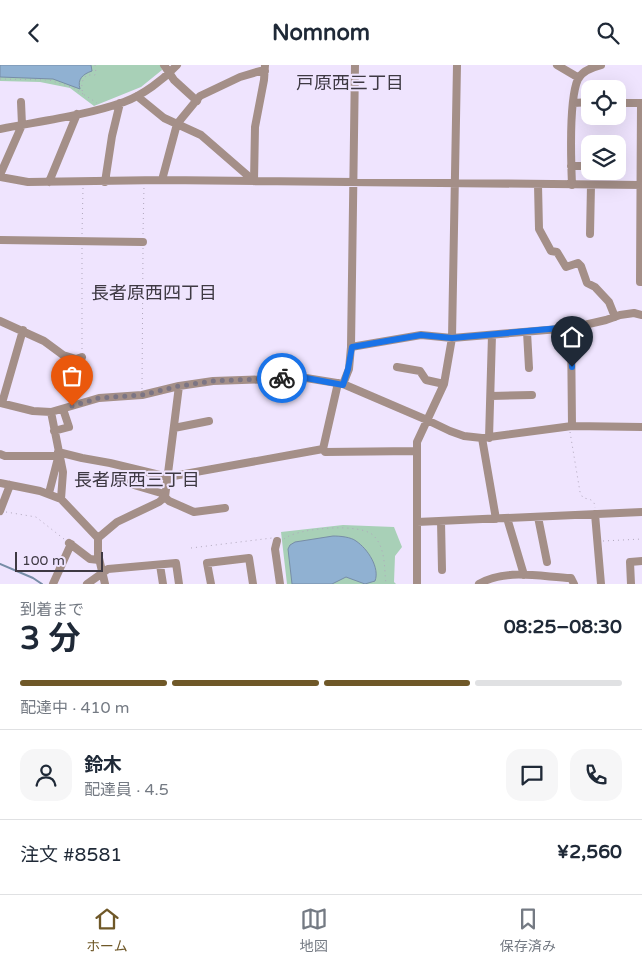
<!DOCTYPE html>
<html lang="ja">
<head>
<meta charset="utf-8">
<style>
  :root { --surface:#fff; --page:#f6f6f7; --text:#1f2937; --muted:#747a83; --line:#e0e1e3; --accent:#6f5828 }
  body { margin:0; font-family:"Varela Round","Noto Sans JP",sans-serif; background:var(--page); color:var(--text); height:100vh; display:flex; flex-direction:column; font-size:19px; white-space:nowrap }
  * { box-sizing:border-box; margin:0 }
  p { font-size:16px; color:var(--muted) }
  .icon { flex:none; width:28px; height:28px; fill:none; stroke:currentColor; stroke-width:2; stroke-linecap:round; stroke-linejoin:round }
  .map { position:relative; height:519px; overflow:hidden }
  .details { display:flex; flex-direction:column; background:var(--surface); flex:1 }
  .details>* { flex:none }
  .buttons { position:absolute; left:581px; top:15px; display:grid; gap:10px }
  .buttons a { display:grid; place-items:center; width:45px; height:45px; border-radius:10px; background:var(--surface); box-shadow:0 5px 20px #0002; font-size:25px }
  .scale { position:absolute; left:15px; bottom:12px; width:88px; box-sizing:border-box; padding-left:5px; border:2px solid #3e3943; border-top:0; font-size:14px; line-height:18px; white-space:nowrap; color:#3e3943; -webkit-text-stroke:4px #efe4fe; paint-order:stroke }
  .pin { position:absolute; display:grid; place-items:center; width:42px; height:42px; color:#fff; margin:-51px -21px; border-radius:50% 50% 50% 0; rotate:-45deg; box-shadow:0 0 5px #0007 }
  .pin .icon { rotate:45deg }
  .courier { position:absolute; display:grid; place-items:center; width:50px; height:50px; margin:-25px; border:4px solid #1a73e8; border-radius:50%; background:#fff; color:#222; box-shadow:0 1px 6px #0007 }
  .summary em { font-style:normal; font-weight:700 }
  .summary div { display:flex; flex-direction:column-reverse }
  .summary { display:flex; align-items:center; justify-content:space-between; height:85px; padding:0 20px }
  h1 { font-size:32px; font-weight:700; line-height:38px }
  .bar { display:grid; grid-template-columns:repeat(4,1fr); gap:8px 5px; align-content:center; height:60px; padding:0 20px }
  .bar i { height:6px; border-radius:4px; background:var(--line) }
  .bar .current { background:var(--accent) }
  .bar p { grid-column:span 4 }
  .line { display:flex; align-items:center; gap:12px; padding:0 20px; border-top:1px solid var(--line) }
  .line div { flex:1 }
  .round { display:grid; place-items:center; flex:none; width:52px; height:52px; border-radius:15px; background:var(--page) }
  header { display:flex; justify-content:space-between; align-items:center; height:65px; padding:0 20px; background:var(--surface); font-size:22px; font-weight:700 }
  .tab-bar { display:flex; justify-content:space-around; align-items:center; height:70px; border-top:1px solid var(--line); background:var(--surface); font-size:14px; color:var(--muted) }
  .tab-bar a { display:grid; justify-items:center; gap:2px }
  .tab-bar .current { color:var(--accent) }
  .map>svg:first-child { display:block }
  .green { fill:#a8d0b7 }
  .water { fill:#90b1d2; stroke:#778da7 }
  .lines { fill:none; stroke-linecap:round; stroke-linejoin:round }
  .stream { stroke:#778da7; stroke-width:2 }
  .path { stroke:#b0a7bc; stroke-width:1; stroke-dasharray:1 4; stroke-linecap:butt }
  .minor { stroke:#a48f88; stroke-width:8 }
  .done { stroke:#7c7584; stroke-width:5; stroke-dasharray:0 9 }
  .route { stroke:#1a73e8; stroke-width:6 }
  .labels { text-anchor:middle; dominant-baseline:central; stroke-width:4; stroke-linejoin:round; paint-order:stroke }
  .neighbourhood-label { font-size:18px; fill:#3e3943; stroke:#efe4fe }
</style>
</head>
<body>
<header><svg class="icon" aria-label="back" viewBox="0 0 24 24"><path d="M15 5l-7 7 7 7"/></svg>Nomnom<svg class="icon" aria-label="search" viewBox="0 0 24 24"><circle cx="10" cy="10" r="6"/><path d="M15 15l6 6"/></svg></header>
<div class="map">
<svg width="642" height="519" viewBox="0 0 642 519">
  <rect width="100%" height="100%" fill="#efe4fe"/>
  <!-- green -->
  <path class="green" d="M0,0H161L162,5L141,22L94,41L70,23L40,17L0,16Z
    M343,460L394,462L402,482L395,491L394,517L396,519H287L281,467Z"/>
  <!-- water -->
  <path class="water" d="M0,0H91L92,6C83,9 77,14 80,24L53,14L0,12Z
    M333,471C340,471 351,472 356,476C368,484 380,503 375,516L365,519L346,512L332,519H292L288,484L290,480L295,477Z"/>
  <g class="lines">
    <!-- stream -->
    <path class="stream" d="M0,499L33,513L42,519"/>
    <!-- path -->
    <path class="path" d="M95,0L96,8L95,10H87C81,15 81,21 83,29L97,38
      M0,14L49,15L74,23L83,29
      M82,169L83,123
      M143,169L144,121
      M82,183V284
      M142,324L143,183
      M570,367L580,427L583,433C590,434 595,435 595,443
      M6,447L36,452L64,474
      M284,474C297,463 361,457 374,471C386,484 384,503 386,519
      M603,476L642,474
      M191,483L272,473"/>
    <!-- minor -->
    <path class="minor" d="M164,0L174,15L197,36
      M557,0L579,13
      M137,31L164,53L201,70L254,116
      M574,38L590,37
      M618,38H642
      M641,38L640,217H642
      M0,64C41,56 84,51 124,37C143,30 163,15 177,0
      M571,101H590
      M0,110L22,60L21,37
      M0,112L28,117L162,115L642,120
      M162,115L177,59L200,31L240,12L260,6H265
      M254,116L255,62L264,15L265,0
      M49,117L77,49
      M105,117L112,71L120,38
      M538,120L539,164L551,186L557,187L566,202L578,198L581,201L587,218L595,222L609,237L615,252
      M572,120C571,96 569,34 578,14C582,6 593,2 601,0
      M590,169L591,120
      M0,175L143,177
      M0,256L44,276L63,290L76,294L82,292
      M571,263L572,361
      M527,267L529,303
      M351,282L421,270L452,273L571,263L606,255L620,250L634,248L642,250
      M397,302L420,306L426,315L444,319
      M343,319L349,304L351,282L355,0
      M491,331L532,330
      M0,338L33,346L51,347L99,333L142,330L179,321L213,316L306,313L343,319L427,355L450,366L464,371L482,373L572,361L642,362
      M2,338L23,265
      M51,347L63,407L61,434L98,473V489L105,519
      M174,363L209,356
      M54,366L69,362L63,344
      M482,373L496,454
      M489,373L492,270
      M323,384L338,318
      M58,387L82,393L110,398L168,412L323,384L325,387L416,386
      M0,389L5,391H59
      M0,418L40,426L61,434
      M127,418L161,428L169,436L194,447L225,443
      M49,428L58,393
      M0,446L10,420
      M595,449L601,519
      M538,452L547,497
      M507,453L524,510
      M441,456L442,505
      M417,457L642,447
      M98,473L117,457L159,437L165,432L179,321
      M277,476L275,484L280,519
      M69,478L90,494L99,495
      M160,500L163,519
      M53,519L71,479
      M87,519L108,504L176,498L179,519
      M211,519L207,498L249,493L253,519
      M417,519V377L444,319L452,273L457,0
      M479,519C505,503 542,512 571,513L574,519
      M631,519L630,497L642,496"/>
  </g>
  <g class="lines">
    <!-- done -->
    <path class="done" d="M72,341L99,333L142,330L179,321L213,316L282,313"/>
    <!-- route -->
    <path class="route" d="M282,313H306L343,320L348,304L352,282L421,270L452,273L571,262L572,302"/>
  </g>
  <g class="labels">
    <!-- neighbourhood labels -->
    <g class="neighbourhood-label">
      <text x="350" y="18">戸原西三丁目</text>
      <text x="154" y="228">長者原西四丁目</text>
      <text x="137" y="415">長者原西三丁目</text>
    </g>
  </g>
</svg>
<div class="buttons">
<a><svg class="icon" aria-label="locate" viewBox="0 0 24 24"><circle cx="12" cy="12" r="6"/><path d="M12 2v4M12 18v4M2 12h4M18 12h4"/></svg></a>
<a><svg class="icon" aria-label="layers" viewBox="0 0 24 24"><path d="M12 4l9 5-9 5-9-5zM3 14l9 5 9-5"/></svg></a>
</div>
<div class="scale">100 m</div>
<div class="pin" style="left:72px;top:341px;background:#ea580c"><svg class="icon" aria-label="bag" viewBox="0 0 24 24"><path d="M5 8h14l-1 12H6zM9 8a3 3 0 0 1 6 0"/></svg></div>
<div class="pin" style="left:572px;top:302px;background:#1f2937"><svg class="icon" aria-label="home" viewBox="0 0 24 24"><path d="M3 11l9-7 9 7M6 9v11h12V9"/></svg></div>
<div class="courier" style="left:282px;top:313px"><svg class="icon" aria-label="bike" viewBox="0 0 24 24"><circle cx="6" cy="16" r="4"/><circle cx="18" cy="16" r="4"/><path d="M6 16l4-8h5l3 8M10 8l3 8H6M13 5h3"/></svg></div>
</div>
<section class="details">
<div class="summary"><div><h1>3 分</h1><p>到着まで</p></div><em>08:25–08:30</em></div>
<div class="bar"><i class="current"></i><i class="current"></i><i class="current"></i><i></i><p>配達中 · 410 m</p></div>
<div class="line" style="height:90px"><a class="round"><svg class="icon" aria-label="person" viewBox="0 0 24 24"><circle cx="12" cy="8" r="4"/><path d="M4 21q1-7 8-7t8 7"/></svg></a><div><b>鈴木</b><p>配達員 · 4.5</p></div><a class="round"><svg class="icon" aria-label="chat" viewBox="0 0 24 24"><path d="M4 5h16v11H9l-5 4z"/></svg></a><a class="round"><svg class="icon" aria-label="phone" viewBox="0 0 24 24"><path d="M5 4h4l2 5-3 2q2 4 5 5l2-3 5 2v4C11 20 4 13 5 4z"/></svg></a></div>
<div class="line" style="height:65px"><div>注文 #8581</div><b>¥2,560</b></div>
</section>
<nav class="tab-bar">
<a class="current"><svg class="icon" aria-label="home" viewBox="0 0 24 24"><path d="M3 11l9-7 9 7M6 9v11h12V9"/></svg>ホーム</a>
<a><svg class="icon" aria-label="map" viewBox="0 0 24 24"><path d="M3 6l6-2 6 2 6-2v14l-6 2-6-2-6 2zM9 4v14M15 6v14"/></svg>地図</a>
<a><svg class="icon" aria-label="saved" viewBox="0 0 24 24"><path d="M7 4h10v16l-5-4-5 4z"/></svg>保存済み</a>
</nav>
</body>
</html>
